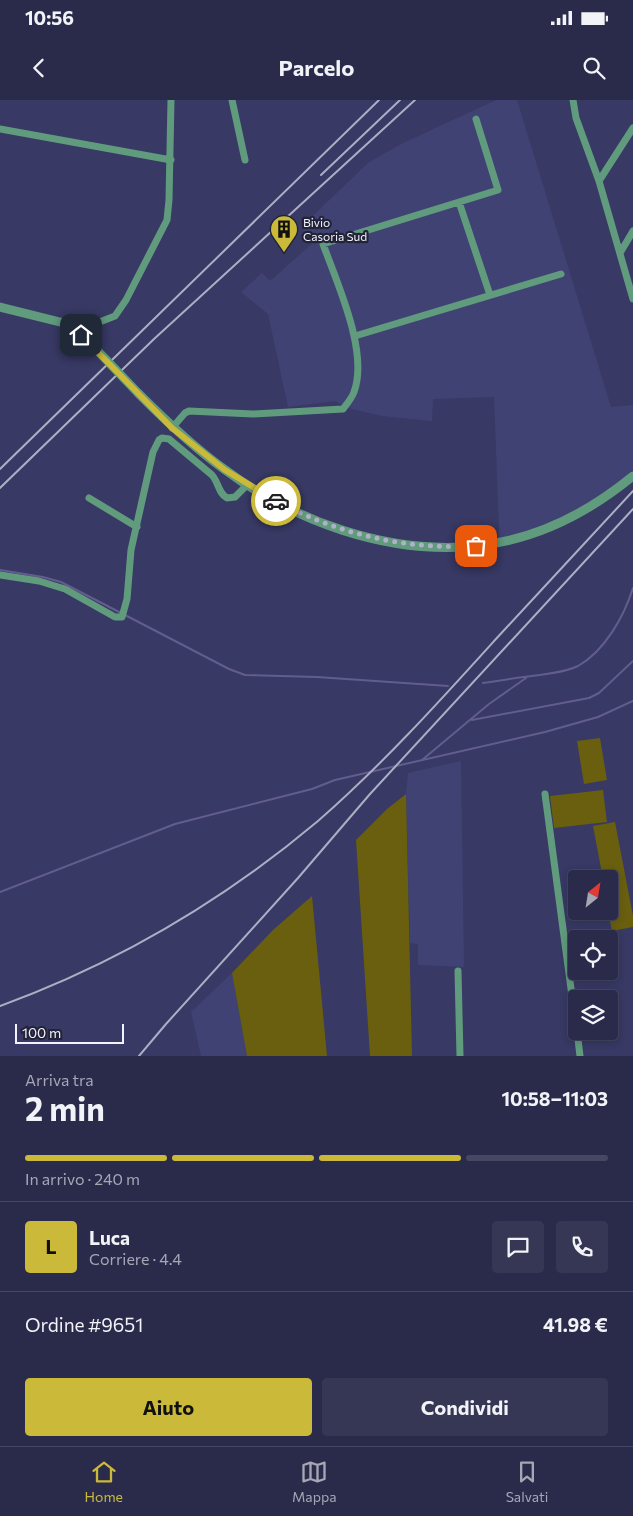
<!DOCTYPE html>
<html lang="it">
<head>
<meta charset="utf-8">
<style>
  :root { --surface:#2a2b4b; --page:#363755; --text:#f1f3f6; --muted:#a5a7b5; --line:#464763; --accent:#cbba39 }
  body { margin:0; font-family:Commissioner,sans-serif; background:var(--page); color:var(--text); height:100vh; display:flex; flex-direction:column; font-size:19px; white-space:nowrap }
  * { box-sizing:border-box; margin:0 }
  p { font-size:16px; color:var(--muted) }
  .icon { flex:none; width:28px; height:28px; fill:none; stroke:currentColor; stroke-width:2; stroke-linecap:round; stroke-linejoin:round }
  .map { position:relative; height:956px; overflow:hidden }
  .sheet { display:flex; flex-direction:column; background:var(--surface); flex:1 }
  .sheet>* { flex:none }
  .needle { width:32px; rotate:30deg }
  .tools { position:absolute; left:568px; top:770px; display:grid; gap:10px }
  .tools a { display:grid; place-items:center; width:50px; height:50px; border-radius:5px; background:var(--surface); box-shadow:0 2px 8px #0003,0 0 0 1px var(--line); font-size:25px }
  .scale { position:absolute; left:15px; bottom:12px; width:109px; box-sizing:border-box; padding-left:5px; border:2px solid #f1f2fd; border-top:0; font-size:14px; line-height:18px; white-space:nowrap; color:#f1f2fd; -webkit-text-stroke:4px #222337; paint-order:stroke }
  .pin { position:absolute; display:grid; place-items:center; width:42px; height:42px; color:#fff; margin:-21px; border-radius:10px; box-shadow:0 2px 8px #0006 }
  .courier { position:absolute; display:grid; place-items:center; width:50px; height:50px; margin:-25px; border:4px solid #cbba39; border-radius:50%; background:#fff; color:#222; box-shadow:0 1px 6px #0007 }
  .head em { font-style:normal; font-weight:700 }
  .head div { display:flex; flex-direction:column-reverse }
  .head { display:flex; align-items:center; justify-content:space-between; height:85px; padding:0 25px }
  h1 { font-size:32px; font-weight:700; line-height:38px }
  .bar { display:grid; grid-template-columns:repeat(4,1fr); gap:8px 5px; align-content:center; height:60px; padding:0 25px }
  .bar i { height:6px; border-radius:4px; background:var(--line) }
  .bar .selected { background:var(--accent) }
  .bar p { grid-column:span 4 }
  .line { display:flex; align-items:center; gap:12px; padding:0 25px; border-top:1px solid var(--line) }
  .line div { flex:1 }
  .round { display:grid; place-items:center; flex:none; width:52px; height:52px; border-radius:5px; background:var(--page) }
  .cta { display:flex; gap:10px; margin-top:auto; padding:10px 25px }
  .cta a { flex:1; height:58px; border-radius:5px; background:var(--accent); color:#111; font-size:20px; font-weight:700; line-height:58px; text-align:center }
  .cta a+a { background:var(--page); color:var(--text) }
  .status { display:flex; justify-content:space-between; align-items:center; height:35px; padding:0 25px; background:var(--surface); direction:ltr }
  .status svg { height:14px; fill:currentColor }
  header { display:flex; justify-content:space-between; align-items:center; height:65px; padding:0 25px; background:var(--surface); font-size:22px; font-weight:700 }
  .tab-bar { display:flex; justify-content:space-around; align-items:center; height:70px; border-top:1px solid var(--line); background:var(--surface); font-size:14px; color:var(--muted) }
  .tab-bar a { display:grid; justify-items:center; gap:2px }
  .tab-bar .selected { color:var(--accent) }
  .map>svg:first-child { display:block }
  .built { fill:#414274 }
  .green { fill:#695f0f }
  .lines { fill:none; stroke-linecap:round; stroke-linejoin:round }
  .stream { stroke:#625d8e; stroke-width:2 }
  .minor { stroke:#609b7d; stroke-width:7 }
  .tertiary { stroke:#609b7d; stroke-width:9 }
  .rail { stroke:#adaec5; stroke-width:2 }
  .tertiary-bridge { stroke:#609b7d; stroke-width:9 }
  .done { stroke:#b0b1c7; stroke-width:5; stroke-dasharray:0 9 }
  .route { stroke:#cbba39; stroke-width:6 }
  .labels { text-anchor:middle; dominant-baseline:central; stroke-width:4.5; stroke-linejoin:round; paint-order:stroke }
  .poi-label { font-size:12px; fill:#f1f2fd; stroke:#222337; text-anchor:start }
</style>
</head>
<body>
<div class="status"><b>10:56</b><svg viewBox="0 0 49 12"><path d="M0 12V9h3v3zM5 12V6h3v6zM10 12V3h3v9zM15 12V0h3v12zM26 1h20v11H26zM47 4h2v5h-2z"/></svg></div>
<header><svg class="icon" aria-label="back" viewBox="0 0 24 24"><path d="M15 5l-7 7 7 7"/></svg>Parcelo<svg class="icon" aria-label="search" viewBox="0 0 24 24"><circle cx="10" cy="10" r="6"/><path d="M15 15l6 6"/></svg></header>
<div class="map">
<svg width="633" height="956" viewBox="0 0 633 956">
  <rect width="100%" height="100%" fill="#383964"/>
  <!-- built -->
  <path class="built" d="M496,0H517L611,307L633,305V370L606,393L559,419L533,429L498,439L499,428L494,297L433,299L432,321L382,316L348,308L335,301L288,307L268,214L241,192L262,173L270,181L314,142L301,127L368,63L401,44Z
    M461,661L464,867L418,865V844L410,843L406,694L408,673Z
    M232,873L247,956H201L191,912Z"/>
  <!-- green -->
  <path class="green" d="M600,638L607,680L584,684L577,641Z
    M603,690L607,722L554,728L550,696Z
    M406,694L412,956H370L356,740L387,709Z
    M615,722L633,816V827L612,831L608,811L609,779H603L593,726Z
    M312,796L327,956H247L232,873L273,830Z"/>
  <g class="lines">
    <!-- stream -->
    <path class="stream" d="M0,470L43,477L61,482L121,513
      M125,515L229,569L245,575L317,577L448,586
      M483,583C502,580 521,577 540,575C553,573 566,572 578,566C605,551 624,516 633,488
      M472,620L589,598L599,593L633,561
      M422,660L489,604L526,578
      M0,792L175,724L312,689L335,680L545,632L598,617L633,601"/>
    <!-- minor -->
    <path class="minor" d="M232,0L245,60
      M573,0L576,18L599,81L633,199
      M0,29L171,60
      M599,81L633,28
      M459,102L490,195
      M620,153L633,131
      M68,224L97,223L115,216L126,200L167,120L169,100L171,0
      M355,236L561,174
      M172,328L185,313L189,311L253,314L343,309C347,304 352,298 354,292C369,252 337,183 323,144L498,90L476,19
      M89,398L137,427
      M0,475L39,481L65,489L115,517H122L127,499L131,450L153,352L159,340L162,338L169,339L212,375C219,383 218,393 227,398L235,397L247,385
      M545,694L576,926
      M458,871L460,956
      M577,931L580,956"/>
    <!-- tertiary -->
    <path class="tertiary" d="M0,207L68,224L93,246
      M139,294C166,321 193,347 224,369C294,421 387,455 476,446C534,440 588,413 633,376"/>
    <!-- rail -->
    <path class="rail" d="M321,75L400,0
      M0,369L379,0
      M0,388L154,239L415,0
      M0,906C115,864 224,800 318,721C382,665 438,603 495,540C541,490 587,441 633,391
      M139,956L166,924L298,778L370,694L633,409"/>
    <!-- tertiary-bridge -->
    <path class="tertiary-bridge" d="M93,246L139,294"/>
  </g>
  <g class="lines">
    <!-- done -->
    <path class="done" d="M276,401C338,434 405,450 476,446"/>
    <!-- route -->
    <path class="route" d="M81,235L172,328L225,370L276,401"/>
  </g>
  <!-- icons -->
  <defs>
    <g id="building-pin" transform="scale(1.4375)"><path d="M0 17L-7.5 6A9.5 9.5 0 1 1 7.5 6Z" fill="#cbba39" stroke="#222337"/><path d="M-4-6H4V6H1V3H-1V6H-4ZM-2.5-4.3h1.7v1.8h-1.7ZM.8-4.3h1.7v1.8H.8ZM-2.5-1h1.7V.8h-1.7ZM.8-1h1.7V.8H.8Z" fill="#111"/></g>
  </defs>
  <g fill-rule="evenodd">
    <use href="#building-pin" x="284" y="129"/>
  </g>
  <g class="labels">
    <!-- poi labels -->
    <g class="poi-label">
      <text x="303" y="122">Bivio<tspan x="303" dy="14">Casoria Sud</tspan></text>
    </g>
  </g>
</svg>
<div class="tools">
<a><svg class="needle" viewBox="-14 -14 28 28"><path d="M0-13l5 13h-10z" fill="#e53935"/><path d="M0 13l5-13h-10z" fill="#a5a7b5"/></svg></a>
<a><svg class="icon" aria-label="locate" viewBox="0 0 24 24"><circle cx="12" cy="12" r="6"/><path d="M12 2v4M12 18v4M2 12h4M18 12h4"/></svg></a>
<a><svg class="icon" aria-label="layers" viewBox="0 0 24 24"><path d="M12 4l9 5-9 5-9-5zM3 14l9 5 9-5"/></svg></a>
</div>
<div class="scale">100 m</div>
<div class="pin" style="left:476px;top:446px;background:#ea580c"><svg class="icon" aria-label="bag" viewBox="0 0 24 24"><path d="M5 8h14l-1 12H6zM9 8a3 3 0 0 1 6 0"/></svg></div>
<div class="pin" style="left:81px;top:235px;background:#1f2937"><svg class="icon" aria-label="home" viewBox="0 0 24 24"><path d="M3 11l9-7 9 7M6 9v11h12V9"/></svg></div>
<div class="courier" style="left:276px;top:401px"><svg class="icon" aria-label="car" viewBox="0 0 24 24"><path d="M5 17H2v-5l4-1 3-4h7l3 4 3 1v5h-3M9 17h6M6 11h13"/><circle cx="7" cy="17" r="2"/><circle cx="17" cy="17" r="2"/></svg></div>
</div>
<section class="sheet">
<div class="head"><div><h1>2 min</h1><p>Arriva tra</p></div><em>10:58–11:03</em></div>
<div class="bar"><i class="selected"></i><i class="selected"></i><i class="selected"></i><i></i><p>In arrivo · 240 m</p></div>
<div class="line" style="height:90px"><b class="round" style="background:var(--accent);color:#111">L</b><div><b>Luca</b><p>Corriere · 4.4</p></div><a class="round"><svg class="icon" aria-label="chat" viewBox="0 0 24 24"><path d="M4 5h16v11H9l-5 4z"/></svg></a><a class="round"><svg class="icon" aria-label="phone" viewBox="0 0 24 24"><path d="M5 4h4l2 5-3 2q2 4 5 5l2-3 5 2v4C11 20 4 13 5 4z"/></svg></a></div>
<div class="line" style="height:65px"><div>Ordine #9651</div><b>41.98 €</b></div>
<div class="cta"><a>Aiuto</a><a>Condividi</a></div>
</section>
<nav class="tab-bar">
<a class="selected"><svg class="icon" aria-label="home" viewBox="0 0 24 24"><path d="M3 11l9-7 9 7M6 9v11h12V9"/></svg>Home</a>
<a><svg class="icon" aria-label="map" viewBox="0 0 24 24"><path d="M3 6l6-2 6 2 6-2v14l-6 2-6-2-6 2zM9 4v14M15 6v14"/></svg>Mappa</a>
<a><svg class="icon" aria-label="saved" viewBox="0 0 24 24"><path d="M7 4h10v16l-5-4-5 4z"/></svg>Salvati</a>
</nav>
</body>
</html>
